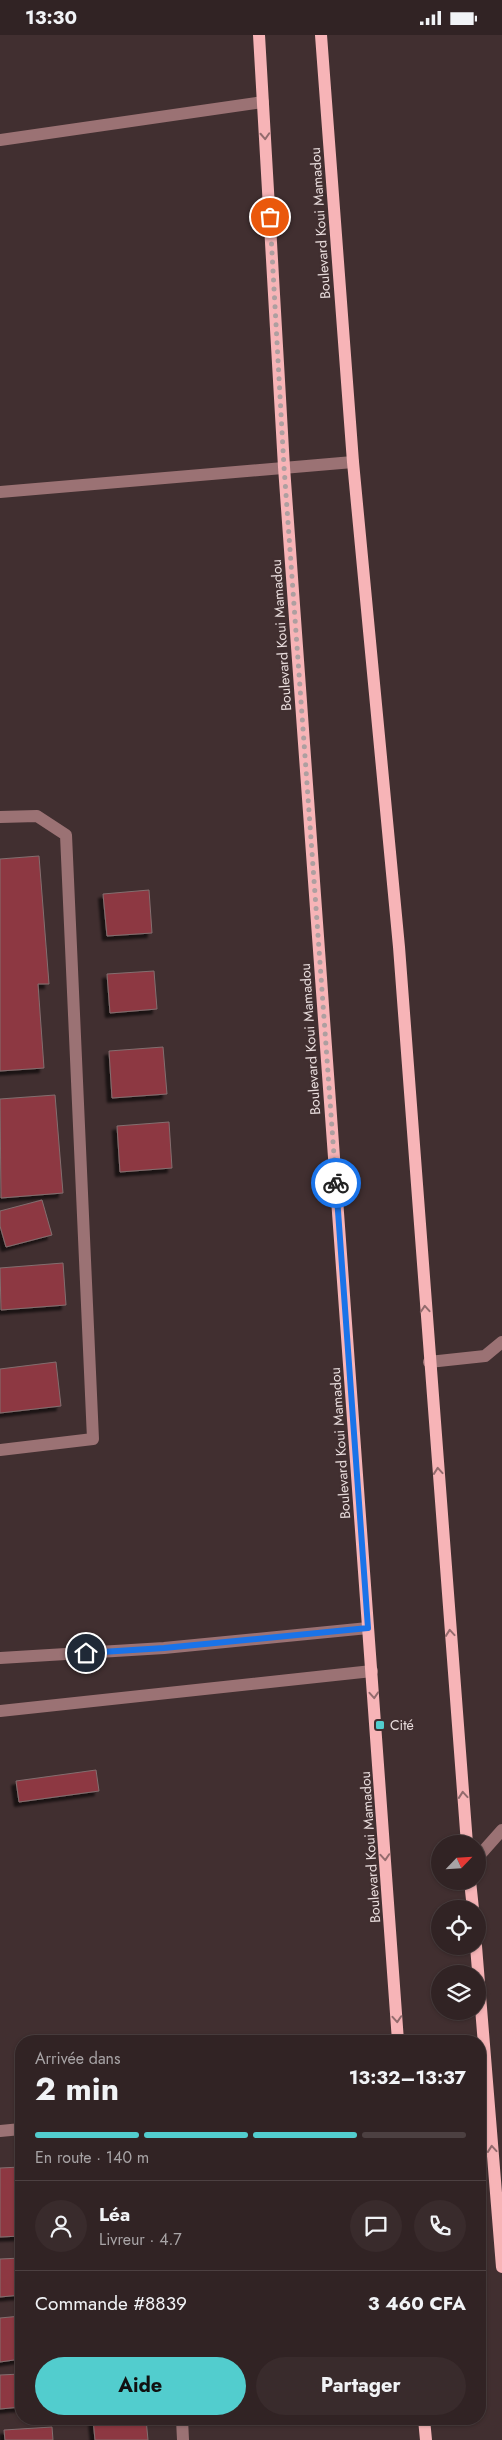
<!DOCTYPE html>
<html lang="fr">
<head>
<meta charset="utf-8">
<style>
  :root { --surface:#312324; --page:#392b2c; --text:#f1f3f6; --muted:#a8a4a6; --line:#4c4041; --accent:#52cdce }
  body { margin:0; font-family:Jost,sans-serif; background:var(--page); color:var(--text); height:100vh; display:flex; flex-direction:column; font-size:19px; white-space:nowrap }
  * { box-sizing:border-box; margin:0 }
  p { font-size:16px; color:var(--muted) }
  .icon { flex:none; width:28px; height:28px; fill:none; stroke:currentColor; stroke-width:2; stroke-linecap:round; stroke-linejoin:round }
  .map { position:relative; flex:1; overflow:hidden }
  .sheet { position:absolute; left:15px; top:2000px; width:471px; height:390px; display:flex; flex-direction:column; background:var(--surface); border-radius:20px; box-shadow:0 1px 4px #0004,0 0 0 1px var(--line) }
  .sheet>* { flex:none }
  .needle { width:32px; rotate:65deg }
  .fabs { position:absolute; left:431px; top:1800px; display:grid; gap:10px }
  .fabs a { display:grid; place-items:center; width:55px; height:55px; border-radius:50%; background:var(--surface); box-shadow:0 1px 4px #0004,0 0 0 1px var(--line); font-size:25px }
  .pin { position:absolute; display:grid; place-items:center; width:42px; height:42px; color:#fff; margin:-21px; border:2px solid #fff; border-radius:50%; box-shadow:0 1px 5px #0007 }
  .courier { position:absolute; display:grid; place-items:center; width:50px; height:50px; margin:-25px; border:4px solid #1a73e8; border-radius:50%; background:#fff; color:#222; box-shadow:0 1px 6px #0007 }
  .headline em { font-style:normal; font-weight:700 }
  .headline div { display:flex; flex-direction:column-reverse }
  .headline { display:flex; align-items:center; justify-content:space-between; height:85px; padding:0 20px }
  h1 { font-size:32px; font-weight:700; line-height:38px }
  .bar { display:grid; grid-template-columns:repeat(4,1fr); gap:8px 5px; align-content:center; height:60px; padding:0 20px }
  .bar i { height:6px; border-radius:4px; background:var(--line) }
  .bar .active { background:var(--accent) }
  .bar p { grid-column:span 4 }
  .line { display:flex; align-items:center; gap:12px; padding:0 20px; border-top:1px solid var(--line) }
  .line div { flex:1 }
  .round { display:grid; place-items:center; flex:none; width:52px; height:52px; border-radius:26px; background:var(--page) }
  .action { display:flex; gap:10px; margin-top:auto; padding:10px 20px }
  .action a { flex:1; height:58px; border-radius:30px; background:var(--accent); color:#111; font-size:20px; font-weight:700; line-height:58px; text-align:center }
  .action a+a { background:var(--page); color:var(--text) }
  .status { display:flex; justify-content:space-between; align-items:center; height:35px; padding:0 25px; background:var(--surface); direction:ltr }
  .status svg { height:14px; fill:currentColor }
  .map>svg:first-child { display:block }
  .building { fill:#8d3842; stroke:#836e6f; filter:url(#shadow) }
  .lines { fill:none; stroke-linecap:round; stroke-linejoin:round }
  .minor { stroke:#9b7274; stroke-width:12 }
  .major { stroke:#f7b4b7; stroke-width:12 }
  .oneway { stroke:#936b6d }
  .done { stroke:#ae9fa0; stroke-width:5; stroke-dasharray:0 9 }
  .route { stroke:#1a73e8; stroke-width:6 }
  .poi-dot { fill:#52cdce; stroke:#412f30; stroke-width:2 }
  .labels { text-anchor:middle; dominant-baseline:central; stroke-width:4; stroke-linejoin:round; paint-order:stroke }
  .street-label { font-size:14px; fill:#e8dcdc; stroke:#412f30 }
  .poi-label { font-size:14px; fill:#e8dcdc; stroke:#412f30; text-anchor:start }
</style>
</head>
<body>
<div class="status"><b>13:30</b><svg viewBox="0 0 49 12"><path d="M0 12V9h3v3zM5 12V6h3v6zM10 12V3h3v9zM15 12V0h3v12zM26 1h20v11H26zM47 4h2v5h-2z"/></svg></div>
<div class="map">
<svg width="502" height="2405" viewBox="0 0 502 2405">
  <defs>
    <filter id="shadow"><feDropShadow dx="-4.5" dy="4.5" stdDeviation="1" flood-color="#0009"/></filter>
  </defs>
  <rect width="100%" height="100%" fill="#412f30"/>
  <!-- building -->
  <path class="building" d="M39,821L49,949H38L44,1033L0,1036V824Z
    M149,855L152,898L107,901L103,859Z
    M154,936L157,974L110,978L107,939Z
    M163,1012L167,1059L112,1063L109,1016Z
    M55,1060L63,1158L1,1163L0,1064Z
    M169,1087L172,1133L120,1137L117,1091Z
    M42,1165L52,1200L6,1212L0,1191V1176Z
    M63,1228L66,1270L1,1275L0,1233Z
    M56,1327L61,1371L0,1378V1334Z
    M96,1735L99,1756L19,1767L16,1746Z
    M21,2132V2201L0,2202V2133Z
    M21,2223V2260L0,2262V2224Z
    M21,2281V2324L0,2327V2283Z
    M21,2339V2372L0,2374V2340Z
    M93,2384H146L148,2405H95Z
    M52,2392L53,2405H5L4,2395Z"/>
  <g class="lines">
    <!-- minor -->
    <path class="minor" d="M0,105L263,67
      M0,457L353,427
      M0,782L37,781L66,800L93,1404L0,1415
      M429,1327L485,1321L502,1307
      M0,1623L164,1613L368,1593
      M0,1676L372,1636
      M478,1822L502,1795
      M0,2096L21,2094
      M182,2384L183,2405"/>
    <!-- major -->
    <path class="major" d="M259,0L284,432L398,2006
      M321,0L353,427L399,912L467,1809
      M470,1846L473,1874
      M476,1911L502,2232
      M424,2384L426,2405"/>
  </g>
  <!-- one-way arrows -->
  <defs><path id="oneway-chevron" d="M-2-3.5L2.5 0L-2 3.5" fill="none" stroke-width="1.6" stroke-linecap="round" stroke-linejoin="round" transform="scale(1.25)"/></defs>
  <g class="oneway">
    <use href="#oneway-chevron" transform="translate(265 101) rotate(87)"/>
    <use href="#oneway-chevron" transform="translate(425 1274) rotate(-94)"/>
    <use href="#oneway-chevron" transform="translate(438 1436) rotate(-95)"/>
    <use href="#oneway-chevron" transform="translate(450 1598) rotate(-95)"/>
    <use href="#oneway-chevron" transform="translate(374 1660) rotate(86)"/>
    <use href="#oneway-chevron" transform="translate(463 1760) rotate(-95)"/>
    <use href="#oneway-chevron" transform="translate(385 1822) rotate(86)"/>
    <use href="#oneway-chevron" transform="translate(397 1984) rotate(86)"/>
    <use href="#oneway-chevron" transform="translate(492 2114) rotate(-95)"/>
  </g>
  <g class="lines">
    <!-- done -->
    <path class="done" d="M270,182L284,432L336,1148"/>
    <!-- route -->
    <path class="route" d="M86,1618L164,1613L368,1593L336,1148"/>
  </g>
  <!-- markers -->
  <rect class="poi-dot" x="375" y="1685" width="10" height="10" rx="2.5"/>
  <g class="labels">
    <!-- street labels -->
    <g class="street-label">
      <text transform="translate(320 188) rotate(-94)">Boulevard Koui Mamadou</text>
      <text transform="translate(281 600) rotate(-94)">Boulevard Koui Mamadou</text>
      <text transform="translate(310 1004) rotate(-94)">Boulevard Koui Mamadou</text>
      <text transform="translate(340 1408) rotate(-94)">Boulevard Koui Mamadou</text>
      <text transform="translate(370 1812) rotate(-94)">Boulevard Koui Mamadou</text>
    </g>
    <!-- poi labels -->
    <g class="poi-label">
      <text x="390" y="1690">Cité</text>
    </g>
  </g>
</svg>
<div class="fabs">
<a><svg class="needle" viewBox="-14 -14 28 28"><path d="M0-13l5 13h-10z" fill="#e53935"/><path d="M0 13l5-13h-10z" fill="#a8a4a6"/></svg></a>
<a><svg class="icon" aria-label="locate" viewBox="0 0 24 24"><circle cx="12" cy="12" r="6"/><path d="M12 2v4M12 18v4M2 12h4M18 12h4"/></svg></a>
<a><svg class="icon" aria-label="layers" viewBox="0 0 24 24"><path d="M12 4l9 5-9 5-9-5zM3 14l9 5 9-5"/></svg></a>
</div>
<div class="pin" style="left:270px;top:182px;background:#ea580c"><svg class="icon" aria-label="bag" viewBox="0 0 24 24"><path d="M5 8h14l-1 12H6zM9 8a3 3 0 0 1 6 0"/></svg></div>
<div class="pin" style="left:86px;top:1618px;background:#1f2937"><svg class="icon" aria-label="home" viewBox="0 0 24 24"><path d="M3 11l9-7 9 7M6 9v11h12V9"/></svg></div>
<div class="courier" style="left:336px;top:1148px"><svg class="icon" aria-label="bike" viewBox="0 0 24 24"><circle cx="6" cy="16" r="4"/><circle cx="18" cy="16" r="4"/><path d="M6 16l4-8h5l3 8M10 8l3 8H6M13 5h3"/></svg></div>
<section class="sheet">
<div class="headline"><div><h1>2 min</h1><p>Arrivée dans</p></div><em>13:32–13:37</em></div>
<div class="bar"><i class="active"></i><i class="active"></i><i class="active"></i><i></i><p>En route · 140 m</p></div>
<div class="line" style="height:90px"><a class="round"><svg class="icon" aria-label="person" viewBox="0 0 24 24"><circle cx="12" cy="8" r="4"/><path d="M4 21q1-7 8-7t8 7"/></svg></a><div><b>Léa</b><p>Livreur · 4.7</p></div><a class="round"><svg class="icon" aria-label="chat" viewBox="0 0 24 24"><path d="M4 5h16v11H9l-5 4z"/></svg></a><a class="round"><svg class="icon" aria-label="phone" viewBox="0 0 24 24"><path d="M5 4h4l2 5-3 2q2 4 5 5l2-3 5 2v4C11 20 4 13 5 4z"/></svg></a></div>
<div class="line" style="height:65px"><div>Commande #8839</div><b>3 460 CFA</b></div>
<div class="action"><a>Aide</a><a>Partager</a></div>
</section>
</div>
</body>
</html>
